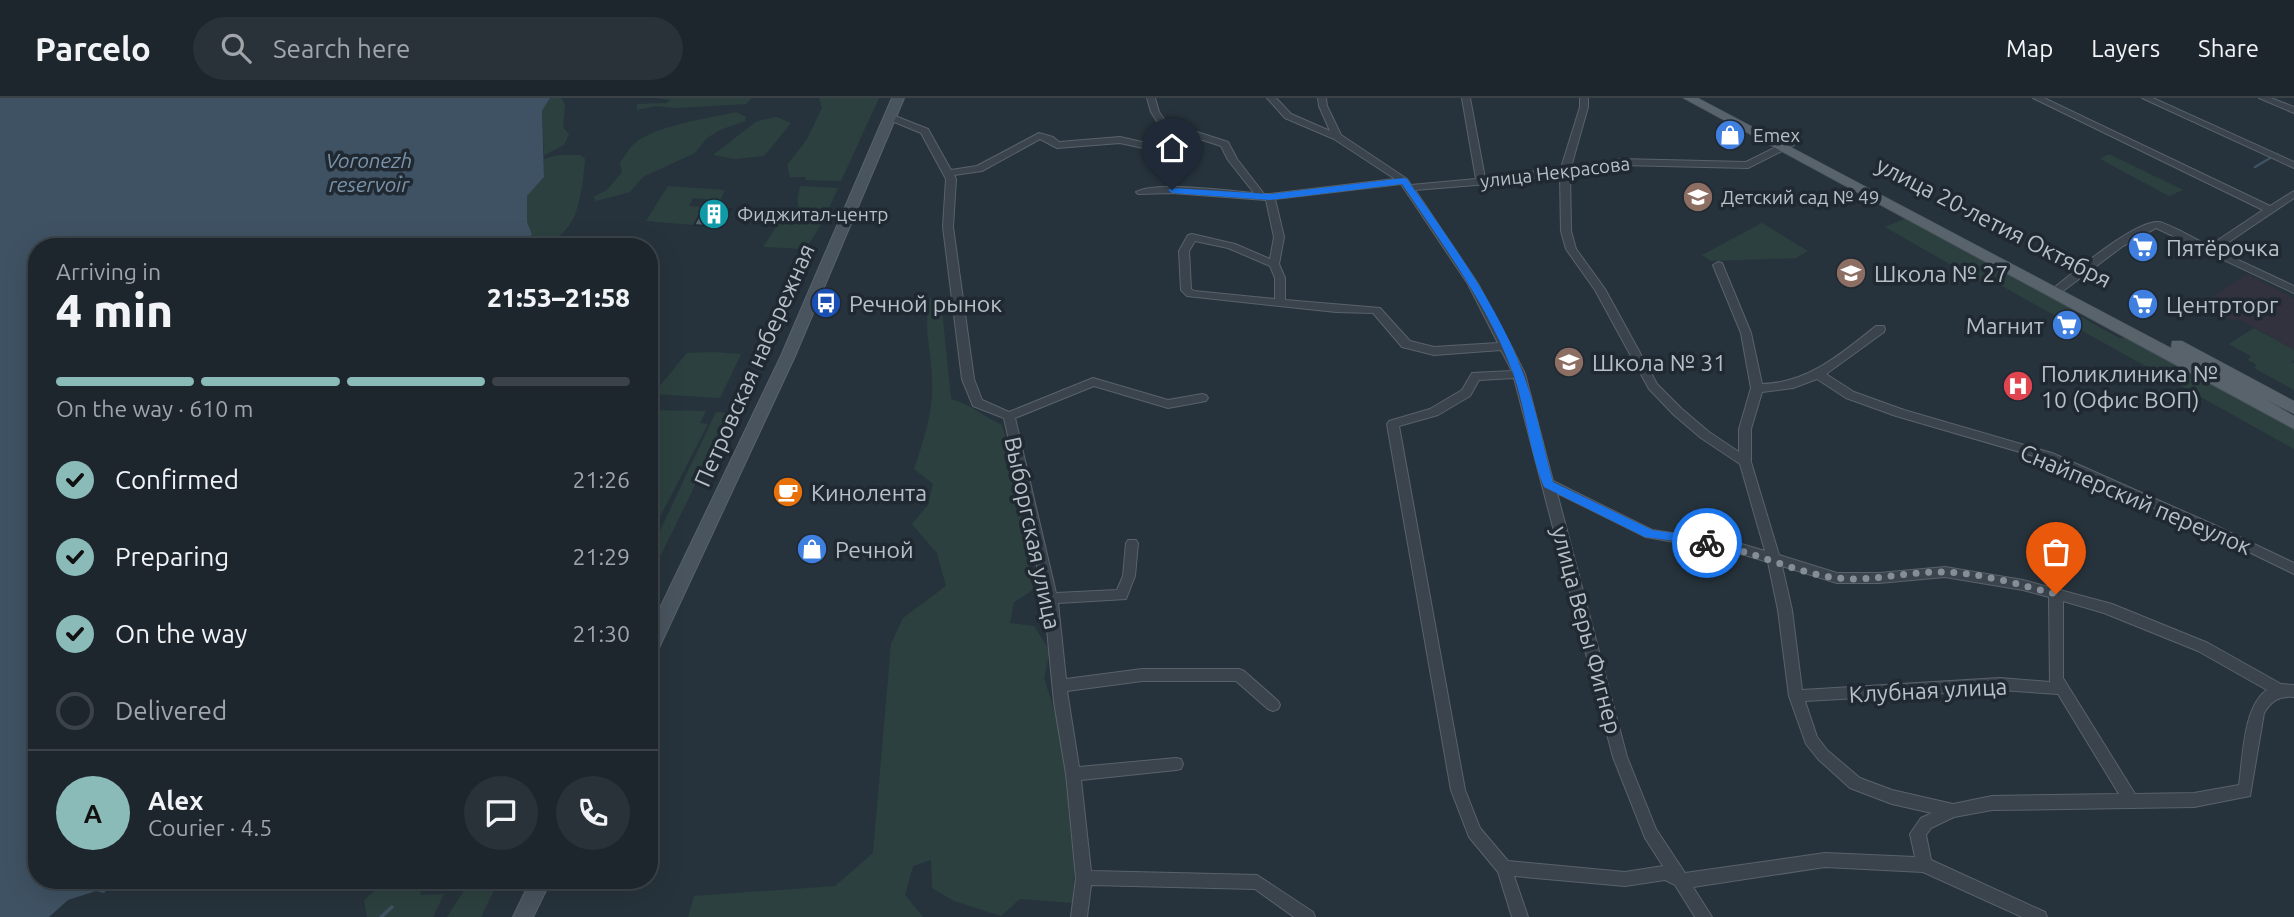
<!DOCTYPE html>
<html lang="en">
<head>
<meta charset="utf-8">
<style>
  :root { --surface:#1d262d; --page:#2a3239; --text:#f1f3f6; --muted:#a0a5aa; --line:#3b4349; --accent:#8bbbb9 }
  body { margin:0; font-family:Ubuntu,sans-serif; background:var(--page); color:var(--text); height:100vh; display:flex; flex-direction:column; font-size:26px; white-space:nowrap }
  * { box-sizing:border-box; margin:0 }
  p { font-size:23px; color:var(--muted) }
  .icon { flex:none; width:38px; height:38px; fill:none; stroke:currentColor; stroke-width:2; stroke-linecap:round; stroke-linejoin:round }
  .map { position:relative; flex:1; overflow:hidden }
  .panel { position:absolute; left:28px; top:140px; width:630px; height:651px; display:flex; flex-direction:column; background:var(--surface); border-radius:28px; box-shadow:0 7px 28px #0002,0 0 0 2px var(--line) }
  .panel>* { flex:none }
  .pin { position:absolute; display:grid; place-items:center; width:60px; height:60px; color:#fff; margin:-72px -30px; border-radius:50% 50% 50% 0; rotate:-45deg; box-shadow:0 0 7px #0007 }
  .pin .icon { rotate:45deg }
  .courier { position:absolute; display:grid; place-items:center; width:70px; height:70px; margin:-35px; border:5px solid #1a73e8; border-radius:50%; background:#fff; color:#222; box-shadow:0 2px 9px #0007 }
  .head em { font-style:normal; font-weight:800 }
  .head div { display:flex; flex-direction:column-reverse }
  .head { display:flex; align-items:center; justify-content:space-between; height:119px; padding:0 28px }
  h1 { font-size:46px; font-weight:800; line-height:52px }
  .bar { display:grid; grid-template-columns:repeat(4,1fr); gap:10px 7px; align-content:center; height:84px; padding:0 28px }
  .bar i { height:9px; border-radius:5px; background:var(--line) }
  .bar .selected { background:var(--accent) }
  .bar p { grid-column:span 4 }
  .line { display:flex; align-items:center; gap:18px; padding:0 28px; border-top:2px solid var(--line) }
  .line div { flex:1 }
  .round { display:grid; place-items:center; flex:none; width:74px; height:74px; border-radius:37px; background:var(--page) }
  ol { padding:0 28px; list-style:none }
  li { display:flex; align-items:center; gap:21px; height:77px }
  li p { margin-inline-start:auto }
  li .icon { padding:7px; border-radius:50%; background:var(--accent); color:#111; stroke-width:4 }
  li:last-child { color:var(--muted) }
  li i { width:38px; height:38px; border:4px solid var(--line); border-radius:50% }
  header { display:flex; align-items:center; gap:42px; box-sizing:border-box; height:98px; padding:0 35px; background:var(--surface); border-bottom:2px solid var(--line) }
  header strong { font-size:33px }
  nav { display:flex; gap:38px; margin-inline-start:auto; font-size:24px }
  .search { width:490px; height:63px; background:var(--page); display:flex; align-items:center; gap:18px; box-sizing:border-box; padding:0 24px; border-radius:38px; color:var(--muted); font-size:26px }
  .map>svg:first-child { display:block }
  .medical { fill:#32323e }
  .green { fill:#2c413f }
  .water { fill:#3f5263 }
  .pier { fill:#27333c }
  .lines { fill:none; stroke-linecap:round; stroke-linejoin:round }
  .stream-far1 { stroke:#3f5263; stroke-width:2.5 }
  .stream { stroke:#3f5263; stroke-width:3.5 }
  .building { fill:#55616c; stroke:#222b34; stroke-width:2 }
  .street-casing { stroke:#59626a; stroke-width:2 }
  .secondary-casing { stroke:#59626a; stroke-width:2 }
  .primary-casing { stroke:#475059; stroke-width:1 }
  .street { fill:#3b444d; fill-rule:evenodd }
  .secondary { fill:#49545f; fill-rule:evenodd }
  .primary { fill:#59636c; fill-rule:evenodd }
  .route { fill:#1a73e8 }
  .done { stroke:#858e96; stroke-width:7; stroke-dasharray:0 12.6 }
  .labels { text-anchor:middle; dominant-baseline:central; stroke-width:7; stroke-linejoin:round; paint-order:stroke }
  .far-poi-label { font-size:19px; fill:#b7bfc7; stroke:#202932; text-anchor:start }
  .far-street-label { font-size:19px; fill:#b7bfc7; stroke:#202932 }
  .far-water-label { font-size:21px; font-style:italic; fill:#7b93a8; stroke:#202932 }
  .street-label { font-size:23px; fill:#b7bfc7; stroke:#202932 }
  .poi-label { font-size:23px; fill:#b7bfc7; stroke:#202932; text-anchor:start }
</style>
</head>
<body>
<header>
<strong>Parcelo</strong>
<div class="search"><svg class="icon" aria-label="search" viewBox="0 0 24 24"><circle cx="10" cy="10" r="6"/><path d="M15 15l6 6"/></svg>Search here</div>
<nav><a>Map</a><a>Layers</a><a>Share</a></nav>
</header>
<div class="map">
<svg width="2294" height="819" viewBox="0 0 2294 819">
  <rect width="100%" height="100%" fill="#27333c"/>
  <!-- medical -->
  <path class="medical" d="M2247,176L2294,200V252L2238,221L2234,223L2201,206Z"/>
  <!-- green -->
  <path class="green" d="M550,0H561L565,6L563,29L569,36L564,47L544,57L542,13Z
    M655,0H752L746,6L676,10L655,8L637,12V6L666,5L671,2Z
    M819,0H879L841,83L805,82L806,79H790L787,67L806,43L822,10Z
    M736,14L746,19L745,23L720,32L707,40L695,55L643,79L630,94L596,103L593,99L607,92L622,74L620,64C626,58 628,51 634,46C653,28 710,20 736,14Z
    M777,19L791,25L764,58L734,61L713,57L757,23Z
    M2109,56L2183,92L2169,98L2100,61Z
    M558,57H580L585,61C584,77 580,113 570,126C563,137 559,134 555,149H520L532,136L527,124V98L544,79V61Z
    M668,88L725,92L720,102L693,100L689,108L704,109L694,127L646,123Z
    M801,88L838,90L822,125L806,151L763,149L778,126H799C801,111 794,102 801,88Z
    M1906,120L2073,208L2071,213L2119,240L2128,239L2294,330V351L1993,183L1986,187L1885,129Z
    M1762,125L1808,153L1796,160L1711,163L1702,157Z
    M930,199L942,212L951,301C969,305 984,319 1002,327L1017,381L1033,492L1014,504L1010,525L1034,528L1050,553L1044,580L1058,624L1065,677L1074,768L1073,805L1020,801L1001,818L954,803L932,790L931,762L913,768L905,797L923,819H688L694,798L835,788L873,755L891,546L903,520L946,488L937,455L912,426L928,407L933,386L914,371C924,341 934,313 932,280C931,249 923,231 930,199Z
    M2254,230L2294,252V262L2291,264L2294,265V292L2254,270L2257,267L2248,262L2251,258L2229,246Z
    M714,254L741,256L720,300L653,296L687,255Z
    M649,312L706,313L700,325L708,326L649,440Z
    M716,314L730,315L661,457L649,456Z
    M386,782H424L419,786L421,797L444,796L433,819H367L364,802Z
    M476,782H499L481,819H447L465,791Z"/>
  <!-- water -->
  <path class="water" d="M0,0H550L542,13L544,79L527,98V124L532,136L520,149H37V782H114L86,819H0Z"/>
  <!-- pier -->
  <path class="pier" d="M96,793L108,796L91,819H49L68,802Z"/>
  <g class="lines">
    <!-- stream-far1 -->
    <path class="stream-far1" d="M2255,69L2277,56"/>
    <!-- stream -->
    <path class="stream" d="M381,819L392,809"/>
  </g>
  <!-- building -->
  <path class="building" d="M704,109L731,111L722,129L694,127Z"/>
  <g class="lines">
    <!-- street casing -->
    <g class="street-casing">
      <path id="street" d="M1147,0H1155L1159,14L1166,24L1228,44L1237,61L1264,96H1270L1395,81L1334,41L1285,20L1267,0H1276L1291,16L1330,33L1319,8L1318,0H1326L1327,8L1341,37L1407,81L1411,87L1476,81L1462,0H1470L1485,80L1561,70L1580,9V0H1588V9L1571,69L1621,61L1746,64L1788,43H1794V47L1748,70L1621,67L1570,74L1571,133L1576,151L1605,191L1657,286L1682,311L1709,334L1739,354V331L1751,290L1741,235L1713,167L1718,164L1722,165L1751,235L1762,286C1808,285 1841,256 1876,228H1884L1885,231L1884,234L1826,276L1854,294L1904,312L2052,355L2212,426L2294,465V476L2204,432L2044,361L1896,318L1846,300L1817,281L1793,290L1762,294L1751,331V364L1779,457L1837,475H1879L1945,469L2023,482L2112,506L2208,545L2281,586L2294,587V599C2279,598 2272,602 2264,615L2250,698L2194,709L1992,712L1954,719L1931,730L1926,737L1931,762L2045,814L2047,819H2022L1923,774L1825,769L1693,789L1712,819H1695L1675,787L1665,782L1625,788L1514,778L1528,819H1512L1498,774L1469,739L1451,692L1387,326L1389,323L1430,311L1462,292L1472,275L1512,273L1501,252L1434,257L1402,249L1373,215L1336,214L1187,198L1181,192L1179,153L1188,137L1192,136L1235,146L1270,161L1274,139L1266,102L1172,95L1138,96L1136,94C1154,83 1229,93 1254,95L1228,62L1221,48L1160,28L1151,14ZM1560,76L1561,133L1566,151L1595,192L1649,291L1674,317L1701,340L1740,366L1765,453L1738,445L1652,432L1553,383L1525,276L1511,248L1478,186L1415,92L1500,85ZM1401,86L1468,186L1498,245L1434,249L1410,243L1380,210L1285,202V180L1279,166L1284,139L1275,101ZM1195,143L1228,150L1270,168L1275,180V201L1194,193L1191,191L1189,153ZM1514,280L1613,659L1645,740L1663,768L1625,774L1508,763L1480,730L1465,692L1399,328L1438,317L1470,298L1479,282ZM1557,395L1646,439L1738,455L1768,464L1778,512L1789,598L1806,646L1818,661L1850,690L1892,706L1932,715L1921,720L1910,736L1915,759L1825,755L1685,775L1656,731L1627,659ZM1782,468L1837,485H1879L1945,479L2023,492L2049,499L2050,584L2000,580L1802,592L1792,512ZM2063,503L2104,515L2198,553L2267,592C2243,608 2243,660 2239,687L2194,695L2135,696L2063,580ZM2000,592L2058,596L2119,696L1992,698L1953,706L1892,692L1860,680L1828,653L1817,639L1805,603Z
        M2033,0H2044L2270,108L2294,93V100L2217,152L2294,188V195L2156,130L2123,148L2059,196H2051V192C2071,177 2136,121 2159,124C2170,126 2197,142 2209,148L2263,112Z
        M2142,0H2153L2294,64V70Z
        M2259,0H2271L2294,9V15Z
        M890,16L928,31L951,72L977,68L1039,35L1053,39L1059,44L1120,39L1164,49L1166,51L1161,54L1120,45L1057,50L1040,41L982,73L954,77L956,81L953,129L974,281L982,302L1009,314L1093,280L1168,302L1202,296L1206,297L1208,300L1206,303L1168,310L1094,288L1015,320L1056,495L1117,492L1123,478L1126,445L1128,442H1136L1138,445L1135,478L1126,501L1058,505L1066,581L1142,571H1239L1244,573L1278,603L1280,607L1278,611L1273,613L1268,611L1236,583H1142L1067,593L1079,669L1176,660L1181,661L1183,666L1181,671L1176,672L1081,682L1091,773L1257,777L1313,814L1315,819H1294L1255,791L1091,787L1087,819H1071L1076,780L1066,676L1054,604L1044,500L1004,320L973,308L962,281L943,129L946,81L921,35L887,21V17Z"/>
    </g>
    <!-- secondary casing -->
    <g class="secondary-casing">
      <path id="secondary" d="M892,0H904L795,258L658,552L655,557L649,559V533L781,258Z
        M531,782H551L533,819H513Z"/>
    </g>
    <!-- primary casing -->
    <g class="primary-casing">
      <path id="primary" d="M1683,0H1698L2171,250L2172,243H2182L2294,303V316L2265,301L2294,318V331Z"/>
    </g>
    <!-- street -->
    <use href="#street" class="street"/>
    <!-- secondary -->
    <use href="#secondary" class="secondary"/>
    <!-- primary -->
    <use href="#primary" class="primary"/>
  </g>
  <!-- route -->
  <path class="route" d="M1404,80L1407,81C1449,142 1497,205 1523,275C1536,309 1543,348 1553,384L1652,432L1707,440L1713,445L1712,448L1645,439L1544,389C1529,353 1526,312 1513,275C1488,207 1442,146 1402,86L1270,102L1172,95L1168,92L1172,90L1270,96Z"/>
  <g class="lines">
    <!-- done -->
    <path class="done" d="M1707,445C1751,452 1795,475 1837,480C1873,484 1909,473 1945,474C1981,475 2021,487 2056,496"/>
  </g>
  <!-- icons -->
  <defs>
    <g id="shop-disc" transform="scale(1.575)"><circle r="9.5" fill="#3f7fe0" stroke="#202932"/><path d="M-5-2.5h2.3a2.7 3.5 0 0 1 5.4 0H5L5.5 6h-11ZM-1.5-2.5h3a1.5 2.3 0 0 0-3 0Z" fill="#fff"/></g>
    <g id="school-disc" transform="scale(1.575)"><circle r="9.5" fill="#8d6e63" stroke="#202932"/><path d="M0-5L7-2L0 1L-7-2ZM-4 1L0 2.5L4 1V4Q0 6-4 4Z" fill="#fff"/></g>
    <g id="building-disc" transform="scale(1.575)"><circle r="9.5" fill="#0f9aa8" stroke="#202932"/><path d="M-4-6H4V6H1V3H-1V6H-4ZM-2.5-4.3h1.7v1.8h-1.7ZM.8-4.3h1.7v1.8H.8ZM-2.5-1h1.7V.8h-1.7ZM.8-1h1.7V.8H.8Z" fill="#fff"/></g>
    <g id="supermarket-disc" transform="scale(1.575)"><circle r="9.5" fill="#3f7fe0" stroke="#202932"/><path d="M-6-5.5h2.5l.6 2H6L4.5 2H-2.5L-4.4-4H-6ZM-1.5 3.2a1.3 1.3 0 1 0 .1 0ZM3 3.2a1.3 1.3 0 1 0 .1 0Z" fill="#fff"/></g>
    <g id="bus-disc" transform="scale(1.575)"><circle r="9.5" fill="#1a4fb4" stroke="#202932"/><path d="M-5-6H5V4H4V6H2V4H-2V6H-4V4H-5ZM-3.5-4V0h7V-4ZM-3.5 1.2v1.5H-2V1.2ZM2 1.2v1.5H3.5V1.2Z" fill="#fff"/></g>
    <g id="hospital-disc" transform="scale(1.575)"><circle r="9.5" fill="#e0444e" stroke="#202932"/><path d="M-5-5h3v3.5h4V-5h3V5h-3V1.5h-4V5h-3Z" fill="#fff"/></g>
    <g id="cafe-disc" transform="scale(1.575)"><circle r="9.5" fill="#e8710a" stroke="#202932"/><path d="M-5.5-4.5H6V0H3Q3 3.5 0 3.5H-2.5Q-5.5 3.5-5.5 0ZM3-3.2v2h1.7v-2ZM-6 4.5H4V6H-6Z" fill="#fff"/></g>
  </defs>
  <g fill-rule="evenodd">
    <use href="#shop-disc" x="1730" y="37"/>
    <use href="#school-disc" x="1698" y="99"/>
    <use href="#building-disc" x="714" y="116"/>
    <use href="#supermarket-disc" x="2143" y="149"/>
    <use href="#school-disc" x="1851" y="175"/>
    <use href="#bus-disc" x="826" y="205"/>
    <use href="#supermarket-disc" x="2143" y="206"/>
    <use href="#supermarket-disc" x="2067" y="227"/>
    <use href="#school-disc" x="1569" y="264"/>
    <use href="#hospital-disc" x="2018" y="288"/>
    <use href="#cafe-disc" x="788" y="394"/>
    <use href="#shop-disc" x="812" y="451"/>
  </g>
  <g class="labels">
    <!-- far-poi labels -->
    <g class="far-poi-label">
      <text x="1753" y="37">Emex</text>
      <text x="1721" y="99">Детский сад № 49</text>
      <text x="737" y="116">Фиджитал-центр</text>
    </g>
    <!-- far-street labels -->
    <g class="far-street-label">
      <text transform="translate(1555 74) rotate(-7)">улица Некрасова</text>
    </g>
    <!-- far-water labels -->
    <g class="far-water-label">
      <text x="369" y="62">Voronezh<tspan x="369" dy="24">reservoir</tspan></text>
    </g>
    <!-- street labels -->
    <g class="street-label">
      <text transform="translate(1994 124) rotate(27)">улица 20-летия Октября</text>
      <text transform="translate(754 267) rotate(-66)">Петровская набережная</text>
      <text transform="translate(2136 401) rotate(23)">Снайперский переулок</text>
      <text transform="translate(1033 435) rotate(78)">Выборгская улица</text>
      <text transform="translate(1587 532) rotate(75)">улица Веры Фигнер</text>
      <text transform="translate(1928 592) rotate(-3)">Клубная улица</text>
    </g>
    <!-- poi labels -->
    <g class="poi-label">
      <text x="2166" y="149">Пятёрочка</text>
      <text x="1874" y="175">Школа № 27</text>
      <text x="849" y="205">Речной рынок</text>
      <text x="2166" y="206">Центрторг</text>
      <text x="2044" y="227" text-anchor="end">Магнит</text>
      <text x="1592" y="264">Школа № 31</text>
      <text x="2041" y="275">Поликлиника №<tspan x="2041" dy="26">10 (Офис ВОП)</tspan></text>
      <text x="811" y="394">Кинолента</text>
      <text x="835" y="451">Речной</text>
    </g>
  </g>
</svg>
<div class="pin" style="left:2056px;top:496px;background:#ea580c"><svg class="icon" aria-label="bag" viewBox="0 0 24 24"><path d="M5 8h14l-1 12H6zM9 8a3 3 0 0 1 6 0"/></svg></div>
<div class="pin" style="left:1172px;top:92px;background:#1f2937"><svg class="icon" aria-label="home" viewBox="0 0 24 24"><path d="M3 11l9-7 9 7M6 9v11h12V9"/></svg></div>
<div class="courier" style="left:1707px;top:445px"><svg class="icon" aria-label="bike" viewBox="0 0 24 24"><circle cx="6" cy="16" r="4"/><circle cx="18" cy="16" r="4"/><path d="M6 16l4-8h5l3 8M10 8l3 8H6M13 5h3"/></svg></div>
<section class="panel">
<div class="head"><div><h1>4 min</h1><p>Arriving in</p></div><em>21:53–21:58</em></div>
<div class="bar"><i class="selected"></i><i class="selected"></i><i class="selected"></i><i></i><p>On the way · 610 m</p></div>
<ol>
<li><svg class="icon" aria-label="check" viewBox="0 0 24 24"><path d="M5 12l5 5 9-10"/></svg>Confirmed<p>21:26</p></li>
<li><svg class="icon" aria-label="check" viewBox="0 0 24 24"><path d="M5 12l5 5 9-10"/></svg>Preparing<p>21:29</p></li>
<li><svg class="icon" aria-label="check" viewBox="0 0 24 24"><path d="M5 12l5 5 9-10"/></svg>On the way<p>21:30</p></li>
<li><i></i>Delivered</li>
</ol>
<div class="line" style="height:126px"><b class="round" style="background:var(--accent);color:#111">A</b><div><b>Alex</b><p>Courier · 4.5</p></div><a class="round"><svg class="icon" aria-label="chat" viewBox="0 0 24 24"><path d="M4 5h16v11H9l-5 4z"/></svg></a><a class="round"><svg class="icon" aria-label="phone" viewBox="0 0 24 24"><path d="M5 4h4l2 5-3 2q2 4 5 5l2-3 5 2v4C11 20 4 13 5 4z"/></svg></a></div>
</section>
</div>
</body>
</html>
